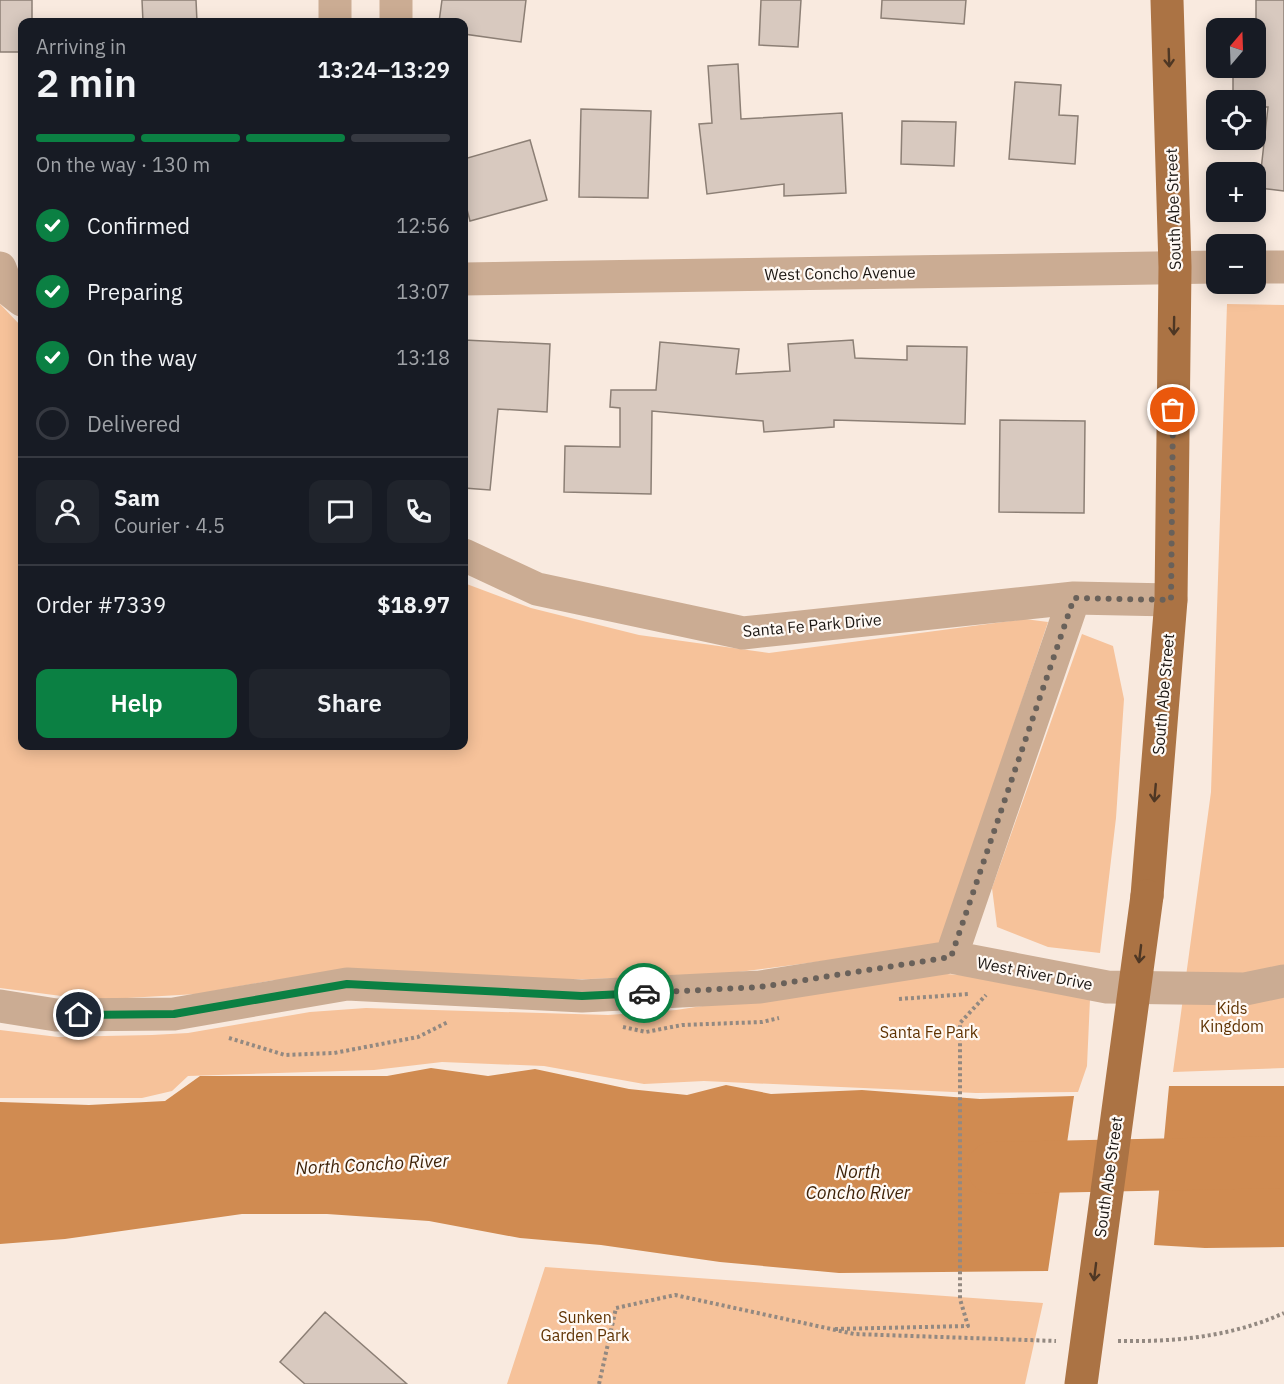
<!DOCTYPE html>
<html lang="en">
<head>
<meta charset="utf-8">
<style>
  :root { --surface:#171b24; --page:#20242c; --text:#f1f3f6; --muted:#9ea1a6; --line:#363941; --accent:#0b8043 }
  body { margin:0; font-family:"IBM Plex Sans",sans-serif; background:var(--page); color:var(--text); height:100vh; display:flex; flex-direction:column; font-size:22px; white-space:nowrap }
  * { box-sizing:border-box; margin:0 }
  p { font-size:20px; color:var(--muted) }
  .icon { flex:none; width:33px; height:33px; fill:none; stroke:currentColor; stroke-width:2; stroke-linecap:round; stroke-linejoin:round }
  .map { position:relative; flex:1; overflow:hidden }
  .panel { position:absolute; left:18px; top:18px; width:450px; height:732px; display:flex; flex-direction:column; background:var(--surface); border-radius:12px; box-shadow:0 3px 15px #0003 }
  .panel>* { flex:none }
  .needle { width:39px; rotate:19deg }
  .buttons { position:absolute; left:1206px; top:18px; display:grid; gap:12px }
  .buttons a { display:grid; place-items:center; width:60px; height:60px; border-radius:12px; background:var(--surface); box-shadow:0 3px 15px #0003; font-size:30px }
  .pin { position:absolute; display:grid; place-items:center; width:51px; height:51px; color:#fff; margin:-26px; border:3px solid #fff; border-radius:50%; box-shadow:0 2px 6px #0007 }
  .courier { position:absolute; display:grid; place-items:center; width:60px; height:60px; margin:-30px; border:4px solid #0b8043; border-radius:50%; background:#fff; color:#222; box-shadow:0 2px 8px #0007 }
  .head em { font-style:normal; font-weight:600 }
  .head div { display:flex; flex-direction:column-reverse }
  .head { display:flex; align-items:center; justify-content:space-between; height:102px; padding:0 18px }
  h1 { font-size:39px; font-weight:600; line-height:45px }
  .bar { display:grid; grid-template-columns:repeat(4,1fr); gap:9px 6px; align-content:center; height:72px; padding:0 18px }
  .bar i { height:8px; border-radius:4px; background:var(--line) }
  .bar .active { background:var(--accent) }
  .bar p { grid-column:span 4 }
  .line { display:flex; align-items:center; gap:15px; padding:0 18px; border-top:2px solid var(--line) }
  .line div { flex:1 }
  .round { display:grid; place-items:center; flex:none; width:63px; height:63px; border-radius:12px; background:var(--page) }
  ol { padding:0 18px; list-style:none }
  li { display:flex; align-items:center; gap:18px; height:66px }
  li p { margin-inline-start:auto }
  li .icon { padding:6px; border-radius:50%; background:var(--accent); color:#fff; stroke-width:4 }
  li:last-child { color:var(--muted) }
  li i { width:33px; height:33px; border:3px solid var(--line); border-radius:50% }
  .action { display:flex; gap:12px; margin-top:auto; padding:12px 18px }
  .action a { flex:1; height:69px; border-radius:12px; background:var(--accent); color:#fff; font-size:24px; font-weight:600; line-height:69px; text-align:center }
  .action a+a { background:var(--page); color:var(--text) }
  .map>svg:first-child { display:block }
  .green { fill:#f6c29a }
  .water { fill:#d08b51 }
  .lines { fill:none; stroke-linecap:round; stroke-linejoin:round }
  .river { stroke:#d08b51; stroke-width:52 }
  .building { fill:#d8c9bf; stroke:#8c7f75; stroke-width:1.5 }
  .path { stroke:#938981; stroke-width:4; stroke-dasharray:3 3; stroke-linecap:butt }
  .minor { stroke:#cbac93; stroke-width:33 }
  .major { stroke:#ab7344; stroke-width:33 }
  .major-bridge { stroke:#ab7344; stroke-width:33 }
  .oneway { stroke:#4e3724 }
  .done { stroke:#69615a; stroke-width:6; stroke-dasharray:0 10.8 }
  .route { stroke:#0b8043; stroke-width:8 }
  .labels { text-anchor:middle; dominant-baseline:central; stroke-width:4.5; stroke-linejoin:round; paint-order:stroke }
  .street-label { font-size:16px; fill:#1c1713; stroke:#fff9f4 }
  .park-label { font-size:16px; fill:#603303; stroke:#fff9f4 }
  .water-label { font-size:18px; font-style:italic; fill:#3f2309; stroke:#fff9f4 }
</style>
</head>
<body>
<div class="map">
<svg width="1284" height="1384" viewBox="0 0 1284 1384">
  <rect width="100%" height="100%" fill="#f9eadf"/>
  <!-- green -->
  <path class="green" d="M0,304L22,327V746H464V583L531,608L639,635L769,653L1025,619L1048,622L940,946L715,975L589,979L274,980L197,994L92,1000L0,988Z
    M1227,304L1284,305V1068L1173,1072L1211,792Z
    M1082,634L1113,646L1124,699L1116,818L1100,953L1048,947L997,927L992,888Z
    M923,972L971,976L1090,999L1087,1066L1078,1092L976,1093L704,1081L644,1084L544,1066L442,1062L374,1070L188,1076L172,1091L142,1098H0V1030L58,1037L152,1035L188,1033L310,1012L366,1008L608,1015L676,1010Z
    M545,1267L1043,1303L1025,1384H507Z"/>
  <!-- water -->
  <path class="water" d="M431,1068L488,1076L535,1069L629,1089L687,1095L726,1085L771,1094L862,1090L980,1099L1074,1096L1048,1271L839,1273L720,1262L601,1245L520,1238L429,1221L327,1214H242L65,1239L0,1244V1102L89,1105L165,1101L200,1076H387Z
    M1169,1086H1284V1247L1205,1248L1154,1245Z"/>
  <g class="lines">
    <!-- river -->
    <path class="river" d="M993,1168L1284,1162"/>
  </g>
  <!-- building -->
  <path class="building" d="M0,0H32V22H22V52H0Z
    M142,0H196L197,22H143Z
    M442,0H526L521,42L464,34V22H439Z
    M761,0H801L798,47L759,45Z
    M882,0H966L964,24L881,18Z
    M1256,0H1284V191L1259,188L1268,107H1256V100H1233V68H1256Z
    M738,64L741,119L842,113L846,193L784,196V184L707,194L699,124L712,123L708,66Z
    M1015,82L1061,85L1059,115L1078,116L1075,164L1009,159Z
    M581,109L651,111L648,198L579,197Z
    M902,121L956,122L954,166L901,164Z
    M530,140L547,200L470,221L464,198V159Z
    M464,340L550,344L547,412L498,409L490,490L464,488Z
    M853,340L855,358L907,360V346L967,347L965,424L834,420V427L764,432L763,421L652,411L651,494L564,492L565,446L620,447V408L610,407L611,390H656L660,342L739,349L736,374L790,371L788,344Z
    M1000,420L1085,421L1084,513L999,512Z
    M325,1312L407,1384H305L280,1362Z"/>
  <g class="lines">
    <!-- path -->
    <path class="path" d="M899,999L969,994
      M623,1027L646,1032L682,1025L762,1022L779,1018
      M229,1038L285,1055L334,1053L418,1037L448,1022
      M835,1329L968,1326L960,1299V1023L986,995
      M1118,1341C1175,1342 1231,1337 1284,1313
      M599,1384L616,1308L675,1295L854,1334L1056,1341"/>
    <!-- minor -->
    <path class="minor" d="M335,0V22
      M396,0V22
      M1256,267H1284
      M0,268L8,289L22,300
      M464,279L1216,267
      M464,555L537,589L743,633L1074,598L1171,600
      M951,957L1074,598
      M0,1006L56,1015L174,1014L347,984L582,996L760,987L951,957L1107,987L1245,989L1284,981"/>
    <!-- major -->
    <path class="major" d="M1147,896L1171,600L1175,267L1167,0"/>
    <!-- major-bridge -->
    <path class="major-bridge" d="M1081,1384L1147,896"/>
  </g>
  <!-- one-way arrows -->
  <defs><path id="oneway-shaft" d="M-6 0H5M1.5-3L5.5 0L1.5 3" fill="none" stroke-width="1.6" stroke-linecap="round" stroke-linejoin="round" transform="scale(1.5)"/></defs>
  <g class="oneway">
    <use href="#oneway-shaft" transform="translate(1169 58) rotate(88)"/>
    <use href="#oneway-shaft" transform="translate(1174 326) rotate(91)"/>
    <use href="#oneway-shaft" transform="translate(1155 793) rotate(95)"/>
    <use href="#oneway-shaft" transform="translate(1140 954) rotate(97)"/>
    <use href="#oneway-shaft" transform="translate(1095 1272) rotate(97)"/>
  </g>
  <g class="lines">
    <!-- done -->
    <path class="done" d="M644,993L760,987L951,957L1074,598L1171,600L1173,410"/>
    <!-- route -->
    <path class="route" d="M79,1015L174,1014L347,984L582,996L644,993"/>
  </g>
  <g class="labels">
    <!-- street labels -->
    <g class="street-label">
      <text transform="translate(1173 209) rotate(-92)">South Abe Street</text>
      <text transform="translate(840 273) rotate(-1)">West Concho Avenue</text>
      <text transform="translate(812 625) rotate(-5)">Santa Fe Park Drive</text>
      <text transform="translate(1163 694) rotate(-85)">South Abe Street</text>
      <text transform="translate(1035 973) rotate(11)">West River Drive</text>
      <text transform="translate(1108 1177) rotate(-82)">South Abe Street</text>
    </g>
    <!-- park labels -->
    <g class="park-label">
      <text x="1232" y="1008">Kids<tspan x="1232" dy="18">Kingdom</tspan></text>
      <text x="929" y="1032">Santa Fe Park</text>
      <text x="585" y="1317">Sunken<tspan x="585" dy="18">Garden Park</tspan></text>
    </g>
    <!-- water labels -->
    <g class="water-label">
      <text transform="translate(372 1164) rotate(-3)">North Concho River</text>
      <text x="858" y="1171">North<tspan x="858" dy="21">Concho River</tspan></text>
    </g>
  </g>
</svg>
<div class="buttons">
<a><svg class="needle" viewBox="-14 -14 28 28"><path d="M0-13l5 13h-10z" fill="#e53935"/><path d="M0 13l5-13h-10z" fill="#9ea1a6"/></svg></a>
<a><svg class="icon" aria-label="locate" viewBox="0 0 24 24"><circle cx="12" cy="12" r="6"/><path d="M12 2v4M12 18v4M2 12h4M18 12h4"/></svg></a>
<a>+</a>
<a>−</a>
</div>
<div class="pin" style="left:1173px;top:410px;background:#ea580c"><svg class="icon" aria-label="bag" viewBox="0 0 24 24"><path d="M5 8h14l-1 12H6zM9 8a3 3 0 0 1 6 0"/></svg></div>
<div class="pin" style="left:79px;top:1015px;background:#1f2937"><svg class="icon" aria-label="home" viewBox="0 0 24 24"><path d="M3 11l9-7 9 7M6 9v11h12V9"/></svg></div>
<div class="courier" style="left:644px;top:993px"><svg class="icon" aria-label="car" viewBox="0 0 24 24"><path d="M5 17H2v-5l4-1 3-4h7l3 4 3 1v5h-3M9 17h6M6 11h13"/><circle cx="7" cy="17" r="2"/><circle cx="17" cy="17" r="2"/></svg></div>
<section class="panel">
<div class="head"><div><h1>2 min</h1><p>Arriving in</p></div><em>13:24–13:29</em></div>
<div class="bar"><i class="active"></i><i class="active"></i><i class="active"></i><i></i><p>On the way · 130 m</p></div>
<ol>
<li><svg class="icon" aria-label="check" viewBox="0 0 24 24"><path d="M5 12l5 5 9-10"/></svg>Confirmed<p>12:56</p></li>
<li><svg class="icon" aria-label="check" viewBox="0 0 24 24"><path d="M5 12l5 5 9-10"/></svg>Preparing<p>13:07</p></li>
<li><svg class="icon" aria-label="check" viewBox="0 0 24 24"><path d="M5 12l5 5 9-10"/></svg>On the way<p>13:18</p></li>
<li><i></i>Delivered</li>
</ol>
<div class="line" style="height:108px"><a class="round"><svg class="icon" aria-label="person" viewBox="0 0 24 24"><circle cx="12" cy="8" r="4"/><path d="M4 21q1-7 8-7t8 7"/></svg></a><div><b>Sam</b><p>Courier · 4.5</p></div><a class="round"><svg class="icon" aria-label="chat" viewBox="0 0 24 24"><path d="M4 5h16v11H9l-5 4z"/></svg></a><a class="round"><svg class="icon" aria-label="phone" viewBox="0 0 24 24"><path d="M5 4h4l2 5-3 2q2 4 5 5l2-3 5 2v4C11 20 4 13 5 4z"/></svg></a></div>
<div class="line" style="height:78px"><div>Order #7339</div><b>$18.97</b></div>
<div class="action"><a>Help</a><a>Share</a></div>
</section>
</div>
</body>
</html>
